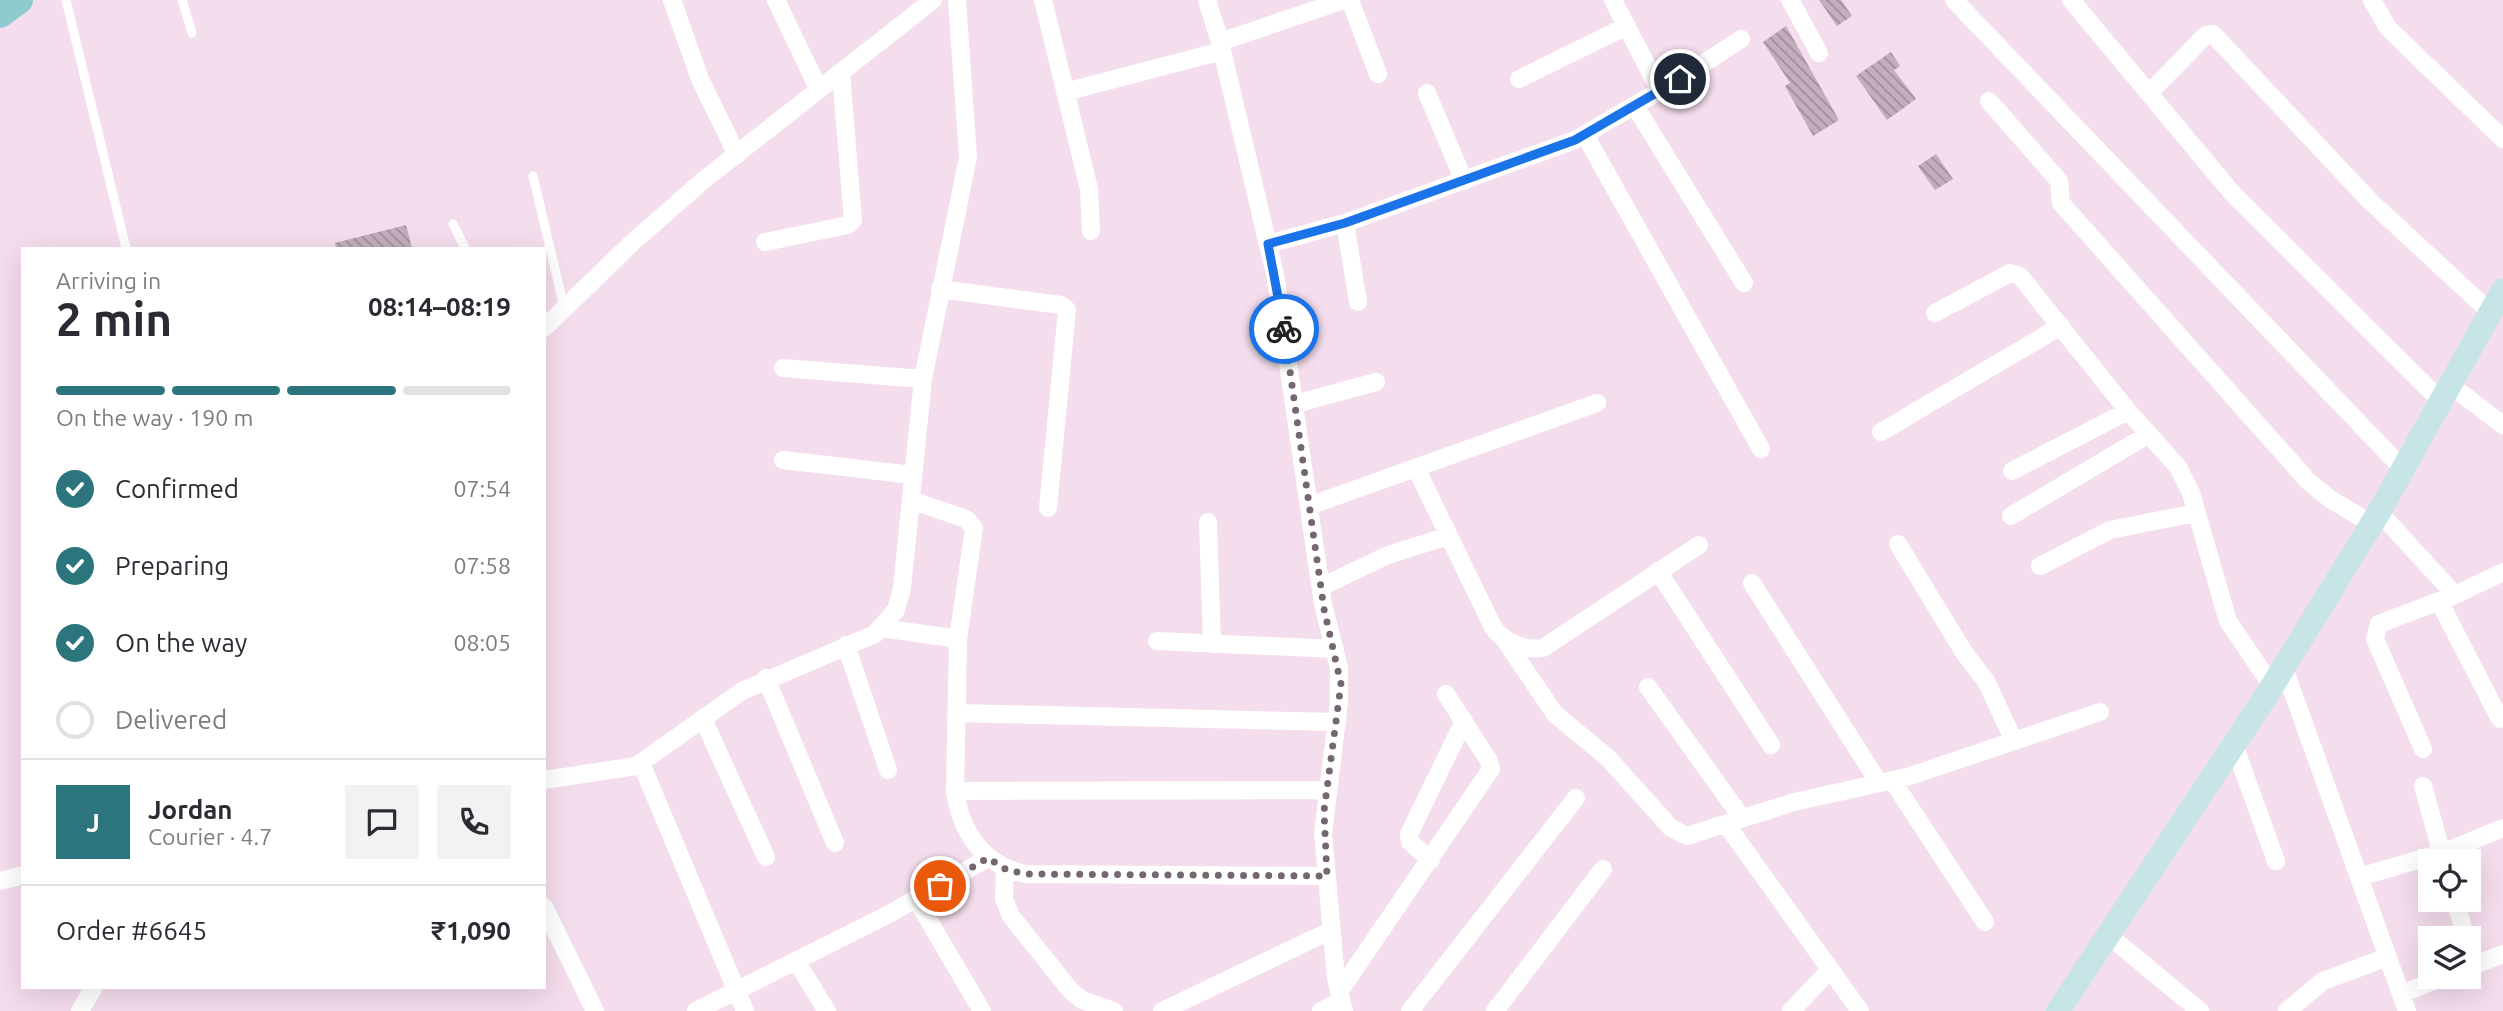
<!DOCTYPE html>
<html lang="en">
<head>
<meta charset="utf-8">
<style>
  :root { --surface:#fff; --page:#f2f2f3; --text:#2b2b33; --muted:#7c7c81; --line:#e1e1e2; --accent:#2c757c }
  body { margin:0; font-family:Ubuntu,sans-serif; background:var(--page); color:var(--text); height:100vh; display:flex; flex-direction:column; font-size:26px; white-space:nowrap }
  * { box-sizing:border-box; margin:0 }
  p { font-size:23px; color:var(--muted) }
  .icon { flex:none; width:38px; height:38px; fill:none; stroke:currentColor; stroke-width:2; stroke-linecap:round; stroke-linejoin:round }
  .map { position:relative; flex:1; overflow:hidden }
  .side { position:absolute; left:21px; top:247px; width:525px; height:742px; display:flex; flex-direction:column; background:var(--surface); border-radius:0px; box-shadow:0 7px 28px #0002 }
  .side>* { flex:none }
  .controls { position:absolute; left:2418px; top:849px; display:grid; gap:14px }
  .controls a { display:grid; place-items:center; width:63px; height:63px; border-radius:0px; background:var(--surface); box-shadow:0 7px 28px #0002; font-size:35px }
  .pin { position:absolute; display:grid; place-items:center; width:60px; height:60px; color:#fff; margin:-30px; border:4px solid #fff; border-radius:50%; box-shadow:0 2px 7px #0007 }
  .courier { position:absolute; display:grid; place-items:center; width:70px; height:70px; margin:-35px; border:5px solid #1a73e8; border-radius:50%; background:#fff; color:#222; box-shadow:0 2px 9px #0007 }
  .summary em { font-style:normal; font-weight:600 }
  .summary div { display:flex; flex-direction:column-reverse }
  .summary { display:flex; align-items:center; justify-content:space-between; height:119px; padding:0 35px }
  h1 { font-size:46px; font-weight:600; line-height:52px }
  .bar { display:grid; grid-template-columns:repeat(4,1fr); gap:10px 7px; align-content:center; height:84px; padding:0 35px }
  .bar i { height:9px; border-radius:5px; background:var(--line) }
  .bar .on { background:var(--accent) }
  .bar p { grid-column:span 4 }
  .line { display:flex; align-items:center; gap:18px; padding:0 35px; border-top:2px solid var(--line) }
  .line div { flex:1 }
  .round { display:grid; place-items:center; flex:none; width:74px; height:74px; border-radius:0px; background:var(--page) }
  ol { padding:0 35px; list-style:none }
  li { display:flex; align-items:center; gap:21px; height:77px }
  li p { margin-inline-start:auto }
  li .icon { padding:7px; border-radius:50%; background:var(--accent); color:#fff; stroke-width:4 }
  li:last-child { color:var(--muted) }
  li i { width:38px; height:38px; border:4px solid var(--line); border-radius:50% }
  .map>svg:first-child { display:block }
  .building { fill:url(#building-back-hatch) }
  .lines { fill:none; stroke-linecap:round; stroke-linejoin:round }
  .lane { stroke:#fff; stroke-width:9 }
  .street { stroke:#fff; stroke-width:18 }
  .secondary { stroke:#c7e5e7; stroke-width:24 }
  .primary { stroke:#8fcad0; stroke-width:28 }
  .done { stroke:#756771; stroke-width:7; stroke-dasharray:0 12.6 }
  .route { stroke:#1a73e8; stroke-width:9 }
</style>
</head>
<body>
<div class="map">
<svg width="2503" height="1011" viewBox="0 0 2503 1011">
  <defs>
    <pattern id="building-back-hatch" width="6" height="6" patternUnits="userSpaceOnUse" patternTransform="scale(1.75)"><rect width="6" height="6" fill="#c3aebd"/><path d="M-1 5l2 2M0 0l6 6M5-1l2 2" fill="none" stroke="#9f8e9a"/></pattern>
  </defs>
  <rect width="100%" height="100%" fill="#f4dded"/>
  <!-- building -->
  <path class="building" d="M1819,0H1841L1852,16L1837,26Z
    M1786,26L1839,120L1813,136L1785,86L1790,83L1763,42Z
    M1891,52L1900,66L1894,70L1916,99L1887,120L1856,76Z
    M1936,154L1953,179L1935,190L1918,166Z
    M406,225L412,248H336L335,243Z"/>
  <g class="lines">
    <!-- lane -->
    <path class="lane" d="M66,0L126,248
      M182,0L192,33
      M533,176L564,307
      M453,224L465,248"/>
    <!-- street -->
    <path class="street" d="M672,0L700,79L737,155
      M776,0L819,90
      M1043,0L1089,189L1091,231
      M1207,0L1220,42L1275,274L1323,604L1339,668V703L1323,833L1336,978L1344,1011
      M1350,0L1378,74
      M1613,0L1660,91
      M1790,0L1819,53
      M1954,0L2403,469
      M2071,0L2233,194L2440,400
      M2372,0L2388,28L2503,139
      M1220,42L1344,0
      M1519,79L1627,26
      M1065,92L1222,51
      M1427,93L1464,181
      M2149,93L2206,35L2213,34L2370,201L2490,312
      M1989,101L2059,181L2061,203L2308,481L2330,499L2372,524
      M1635,106L1744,283
      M1585,135L1761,449
      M1345,223L1358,302
      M765,242L848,225L853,220L841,73
      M1268,244L1345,223L1575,140L1680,79L1741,39
      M940,289L1061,305L1067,310L1048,508
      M1935,313L2010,273L2020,276L2128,411L2178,467L2191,493L2228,621L2272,686
      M544,328L634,241L705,179L933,0
      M783,368L923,379
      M2449,384L2503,425
      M1295,404L1376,382
      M1881,432L2061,326
      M783,460L913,475
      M1416,468L1493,627C1503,642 1526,651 1543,648L1699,545
      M2012,471L2128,411
      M911,500L966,519L974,528L958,639
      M1309,506L1597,403
      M2379,512L2455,595
      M2011,516L2149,434
      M1208,522L1212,644
      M1898,544L1965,654L1986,681L2014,741
      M2040,566L2110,530L2196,513
      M1658,571L1771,745
      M1752,583L1879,783
      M1321,587L1388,555L1448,536
      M2439,601L2500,719
      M882,628L958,639L955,791C961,833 984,866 1026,874L1327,876
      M1504,639L1555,714L1608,758L1671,828L1687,836L1794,802L1907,777L2100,712
      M1157,641L1335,649
      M846,645L888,770
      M2283,665L2407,1011
      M766,678L835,843
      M1648,687L1742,818
      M958,713L1337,722
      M703,719L766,857
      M2234,745L2276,861
      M2423,749L2375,639L2379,624L2455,595L2503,572
      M641,763L745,1011
      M544,780L636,766L742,691L875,634L896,610L902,588L923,379L968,157L957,0
      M1892,780L1985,922
      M2423,786L2444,861
      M955,791L1327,790
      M1726,824L1860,1011
      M1431,860L1410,842L1409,834L1464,721
      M1005,869L1004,899L1011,916L1071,991L1082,1000L1114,1011
      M2359,877L2442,853L2503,828
      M0,881L23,875
      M916,899L982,1011
      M2455,900L2466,938
      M544,907L595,1011
      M2108,935L2200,1011
      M796,961L827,1011
      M2469,967L2503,954
      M1339,992L1491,769L1489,761L1446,694
      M2401,994L2446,976
      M80,1011L94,987
      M696,1011L889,914L988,858
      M1162,1011L1332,930
      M1321,1011L1341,1001
      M1410,1011L1576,798
      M1495,1011L1603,869
      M1791,1011L1829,971
      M2287,1011L2323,981L2388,957"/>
    <!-- secondary -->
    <path class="secondary" d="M2058,1011L2268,693L2379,512L2503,290"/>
    <!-- primary -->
    <path class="primary" d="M0,14L19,0"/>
  </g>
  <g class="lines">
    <!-- done -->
    <path class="done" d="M940,886L988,858L1007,870L1026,874L1327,876L1324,811L1341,684L1324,609L1284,329"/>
    <!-- route -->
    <path class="route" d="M1284,329L1268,244L1345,223L1575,140L1680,79"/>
  </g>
</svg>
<div class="controls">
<a><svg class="icon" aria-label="locate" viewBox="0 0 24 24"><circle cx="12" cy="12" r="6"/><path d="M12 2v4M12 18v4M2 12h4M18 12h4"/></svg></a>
<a><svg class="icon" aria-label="layers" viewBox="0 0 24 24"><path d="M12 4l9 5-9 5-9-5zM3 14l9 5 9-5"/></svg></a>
</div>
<div class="pin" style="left:940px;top:886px;background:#ea580c"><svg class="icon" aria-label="bag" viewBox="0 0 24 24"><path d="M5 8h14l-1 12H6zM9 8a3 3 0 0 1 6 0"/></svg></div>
<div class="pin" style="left:1680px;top:79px;background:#1f2937"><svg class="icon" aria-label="home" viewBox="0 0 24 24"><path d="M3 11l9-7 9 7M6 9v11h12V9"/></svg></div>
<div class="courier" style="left:1284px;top:329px"><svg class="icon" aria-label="bike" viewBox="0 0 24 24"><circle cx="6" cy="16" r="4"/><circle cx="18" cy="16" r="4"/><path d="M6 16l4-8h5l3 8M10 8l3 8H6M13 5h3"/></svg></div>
<section class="side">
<div class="summary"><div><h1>2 min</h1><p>Arriving in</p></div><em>08:14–08:19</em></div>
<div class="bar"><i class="on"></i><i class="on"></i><i class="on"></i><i></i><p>On the way · 190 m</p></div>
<ol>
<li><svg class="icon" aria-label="check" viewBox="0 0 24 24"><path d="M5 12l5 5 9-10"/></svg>Confirmed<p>07:54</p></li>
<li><svg class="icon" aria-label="check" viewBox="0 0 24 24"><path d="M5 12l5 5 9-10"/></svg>Preparing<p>07:58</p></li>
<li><svg class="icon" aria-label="check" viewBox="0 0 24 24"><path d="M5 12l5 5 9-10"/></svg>On the way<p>08:05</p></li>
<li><i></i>Delivered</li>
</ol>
<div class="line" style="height:126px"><b class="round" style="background:var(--accent);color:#fff">J</b><div><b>Jordan</b><p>Courier · 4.7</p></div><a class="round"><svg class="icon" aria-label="chat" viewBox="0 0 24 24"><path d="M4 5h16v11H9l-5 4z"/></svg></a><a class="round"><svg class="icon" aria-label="phone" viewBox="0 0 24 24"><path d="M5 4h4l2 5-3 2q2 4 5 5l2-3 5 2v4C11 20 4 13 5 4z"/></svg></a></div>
<div class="line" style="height:91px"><div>Order #6645</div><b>₹1,090</b></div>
</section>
</div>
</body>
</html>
